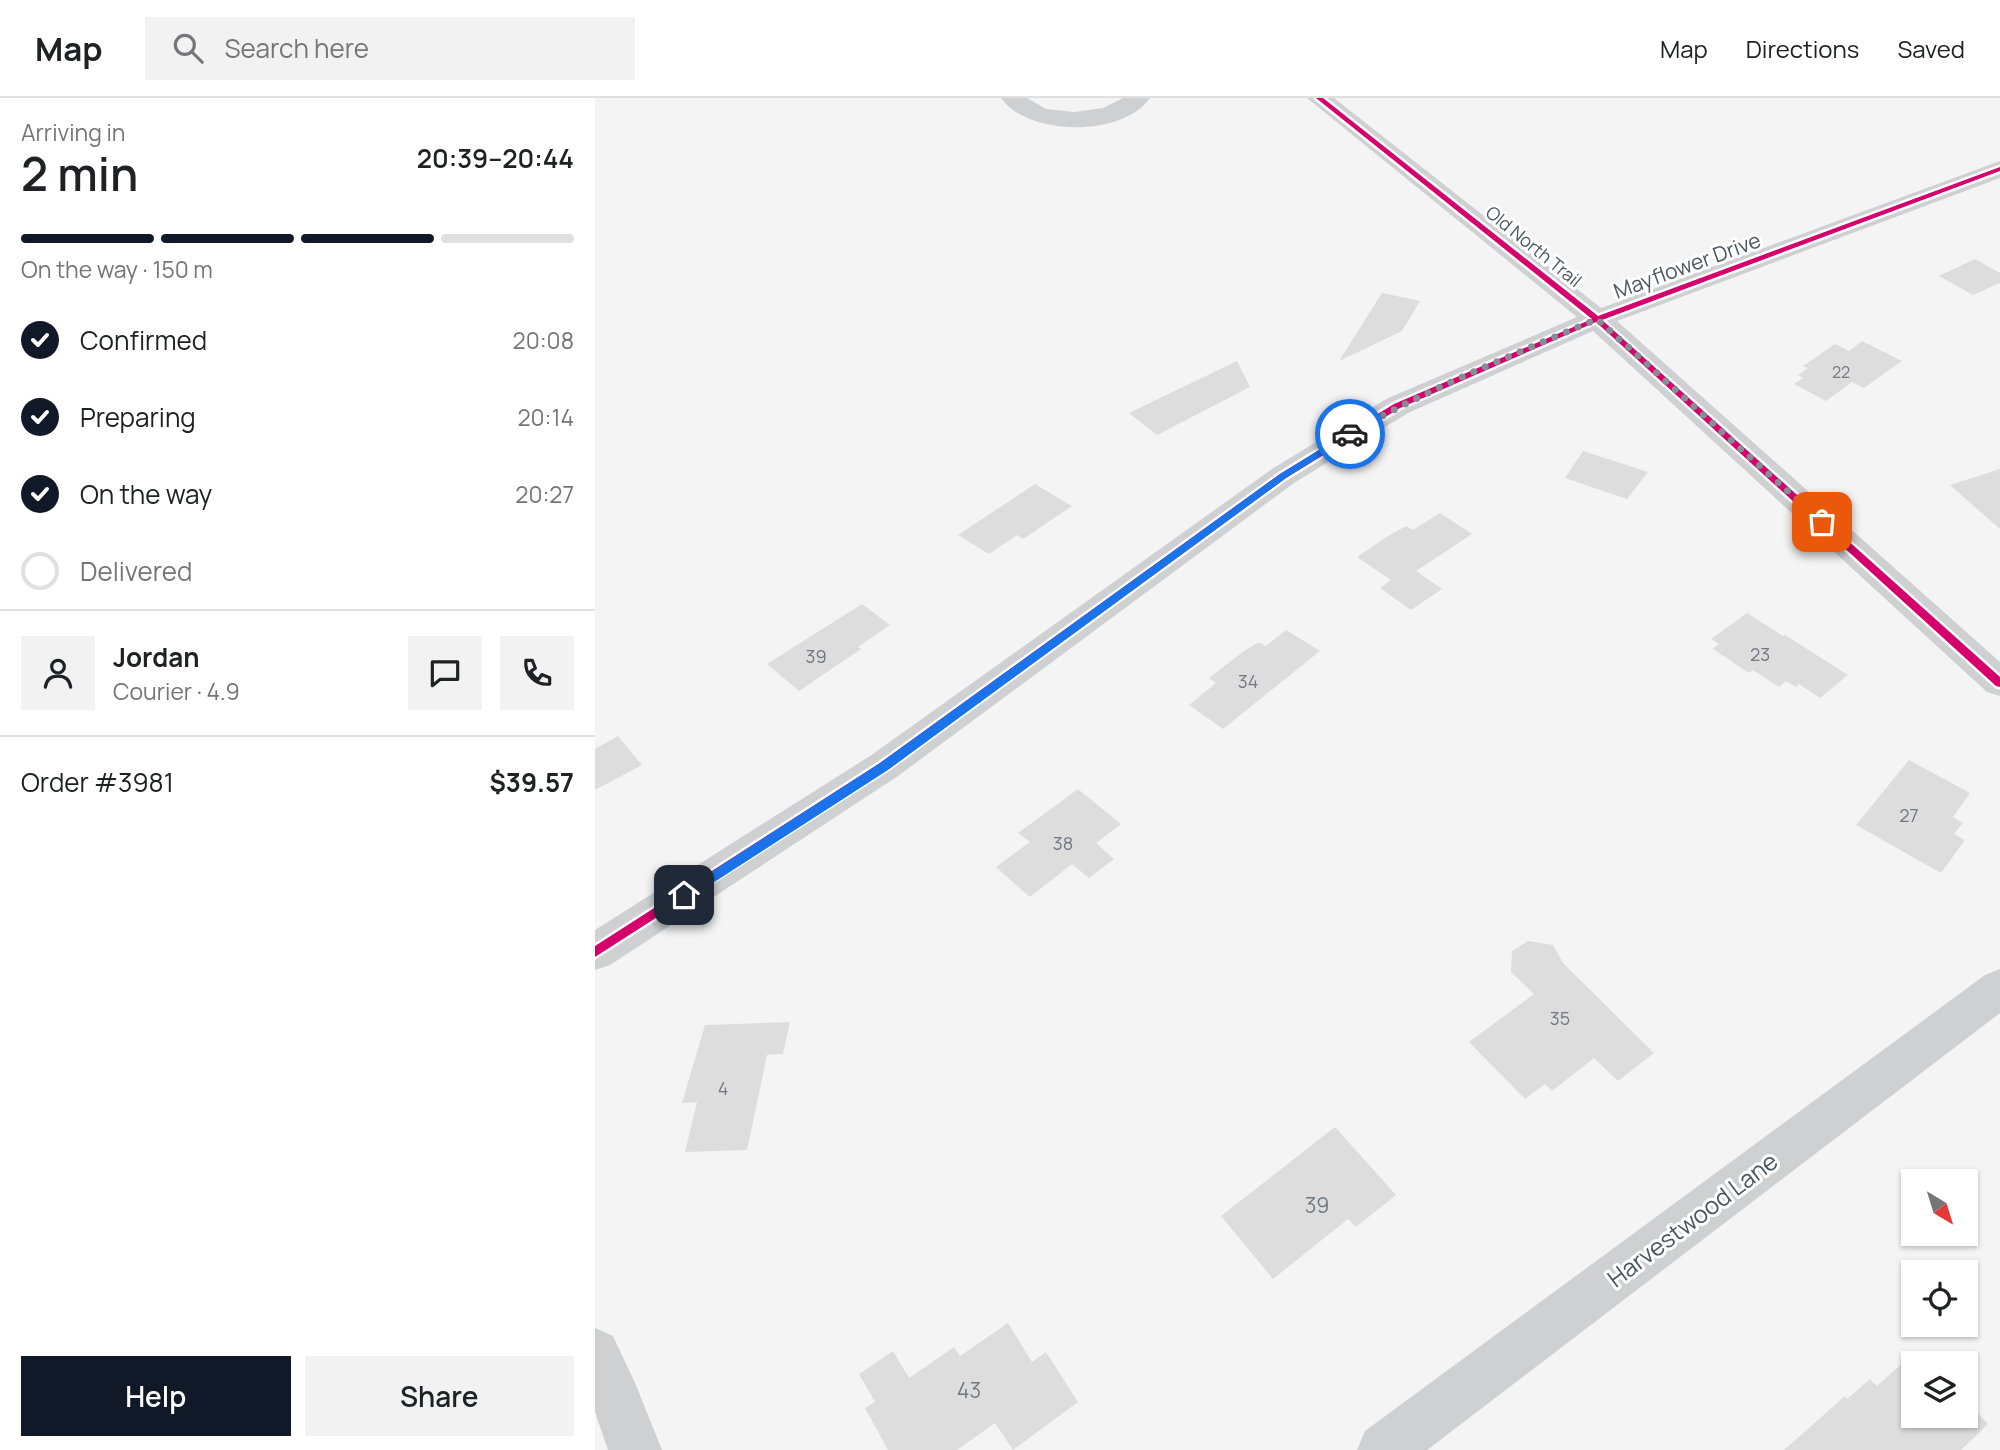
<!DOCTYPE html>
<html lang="en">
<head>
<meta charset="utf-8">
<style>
  :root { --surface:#fff; --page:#f2f2f2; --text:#202124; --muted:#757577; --line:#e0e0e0; --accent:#111827 }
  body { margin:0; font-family:Manrope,sans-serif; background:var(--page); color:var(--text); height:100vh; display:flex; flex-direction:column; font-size:26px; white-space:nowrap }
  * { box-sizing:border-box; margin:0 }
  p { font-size:23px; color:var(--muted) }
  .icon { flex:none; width:38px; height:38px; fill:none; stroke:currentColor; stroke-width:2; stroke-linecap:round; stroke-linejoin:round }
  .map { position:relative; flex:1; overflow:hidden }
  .drawer { display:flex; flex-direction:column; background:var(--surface); width:595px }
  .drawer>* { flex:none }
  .needle { width:46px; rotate:142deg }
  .tools { position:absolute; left:1306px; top:1071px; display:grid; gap:14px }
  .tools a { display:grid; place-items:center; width:77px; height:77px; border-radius:0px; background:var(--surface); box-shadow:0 2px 5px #0004; font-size:35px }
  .pin { position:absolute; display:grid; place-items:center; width:60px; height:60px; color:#fff; margin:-30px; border-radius:14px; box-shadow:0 4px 10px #0006 }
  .courier { position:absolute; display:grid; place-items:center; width:70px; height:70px; margin:-35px; border:5px solid #1a73e8; border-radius:50%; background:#fff; color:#222; box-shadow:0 2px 9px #0007 }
  .overview em { font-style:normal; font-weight:600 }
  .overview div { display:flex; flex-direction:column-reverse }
  .overview { display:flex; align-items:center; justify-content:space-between; height:119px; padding:0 21px }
  h1 { font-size:46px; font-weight:600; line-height:52px }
  .bar { display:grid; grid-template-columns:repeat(4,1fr); gap:10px 7px; align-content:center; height:84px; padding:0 21px }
  .bar i { height:9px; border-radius:5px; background:var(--line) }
  .bar .selected { background:var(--accent) }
  .bar p { grid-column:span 4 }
  .line { display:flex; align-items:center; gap:18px; padding:0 21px; border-top:2px solid var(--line) }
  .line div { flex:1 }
  .round { display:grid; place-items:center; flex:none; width:74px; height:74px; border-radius:0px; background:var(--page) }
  ol { padding:0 21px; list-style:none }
  li { display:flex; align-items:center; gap:21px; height:77px }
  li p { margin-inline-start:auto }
  li .icon { padding:7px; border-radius:50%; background:var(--accent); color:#fff; stroke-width:4 }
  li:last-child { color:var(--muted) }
  li i { width:38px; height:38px; border:4px solid var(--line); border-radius:50% }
  .action { display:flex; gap:14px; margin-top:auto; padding:14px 21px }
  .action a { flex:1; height:80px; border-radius:0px; background:var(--accent); color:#fff; font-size:28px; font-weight:600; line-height:80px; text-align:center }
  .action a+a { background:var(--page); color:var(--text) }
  header { display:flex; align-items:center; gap:42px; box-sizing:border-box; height:98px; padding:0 35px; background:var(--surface); border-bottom:2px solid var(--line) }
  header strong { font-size:33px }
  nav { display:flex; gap:38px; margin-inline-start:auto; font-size:24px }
  .search { width:490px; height:63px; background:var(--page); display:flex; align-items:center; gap:18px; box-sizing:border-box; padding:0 24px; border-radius:0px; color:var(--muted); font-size:26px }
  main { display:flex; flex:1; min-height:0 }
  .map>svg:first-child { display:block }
  .building { fill:#ddddde }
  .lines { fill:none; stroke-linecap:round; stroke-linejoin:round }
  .minor { fill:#ced0d2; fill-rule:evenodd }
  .cycleway-casing { stroke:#fff; stroke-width:5 }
  .cycleway { fill:#d6006c; fill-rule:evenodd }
  .route { fill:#1a73e8 }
  .done { stroke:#868d94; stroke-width:7; stroke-dasharray:0 12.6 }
  .labels { text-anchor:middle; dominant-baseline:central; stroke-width:6; stroke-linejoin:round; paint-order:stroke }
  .far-number-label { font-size:16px; fill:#707881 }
  .far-street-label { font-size:18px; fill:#4a5661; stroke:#fff }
  .number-label { font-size:18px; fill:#707881 }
  .street-label { font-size:21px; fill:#4a5661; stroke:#fff }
  .near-number-label { font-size:21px; fill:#707881 }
  .near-street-label { font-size:24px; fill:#4a5661; stroke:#fff }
</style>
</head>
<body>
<header>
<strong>Map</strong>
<div class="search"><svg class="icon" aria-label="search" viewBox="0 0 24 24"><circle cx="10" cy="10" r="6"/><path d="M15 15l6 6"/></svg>Search here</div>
<nav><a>Map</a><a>Directions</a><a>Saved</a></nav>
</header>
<main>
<section class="drawer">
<div class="overview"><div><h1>2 min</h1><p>Arriving in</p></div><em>20:39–20:44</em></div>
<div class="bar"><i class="selected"></i><i class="selected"></i><i class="selected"></i><i></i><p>On the way · 150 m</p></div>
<ol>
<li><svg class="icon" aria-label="check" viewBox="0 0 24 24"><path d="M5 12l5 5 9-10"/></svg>Confirmed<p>20:08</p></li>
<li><svg class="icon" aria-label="check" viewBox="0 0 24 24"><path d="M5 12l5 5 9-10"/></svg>Preparing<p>20:14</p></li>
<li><svg class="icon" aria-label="check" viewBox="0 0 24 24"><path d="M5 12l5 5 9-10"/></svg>On the way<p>20:27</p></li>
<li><i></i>Delivered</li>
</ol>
<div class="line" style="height:126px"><a class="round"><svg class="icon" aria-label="person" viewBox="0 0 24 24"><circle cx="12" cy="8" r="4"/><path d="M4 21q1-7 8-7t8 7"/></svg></a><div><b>Jordan</b><p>Courier · 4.9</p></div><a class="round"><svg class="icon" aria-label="chat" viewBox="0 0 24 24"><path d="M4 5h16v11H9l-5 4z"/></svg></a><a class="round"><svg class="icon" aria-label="phone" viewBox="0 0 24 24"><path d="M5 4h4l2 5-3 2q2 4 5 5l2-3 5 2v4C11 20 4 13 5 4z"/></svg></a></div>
<div class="line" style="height:91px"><div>Order #3981</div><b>$39.57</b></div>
<div class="action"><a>Help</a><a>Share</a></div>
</section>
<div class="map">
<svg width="1405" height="1352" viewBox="0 0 1405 1352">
  <rect width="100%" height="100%" fill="#f4f4f4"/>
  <!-- building -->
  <path class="building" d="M1380,161L1405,175V185L1378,197L1344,178Z
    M787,195L825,203L807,233L744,263Z
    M1267,243L1307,263L1269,290L1257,284L1231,303L1199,286L1208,280L1203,277L1213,270L1208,268L1240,246L1254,253Z
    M642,263L655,289L562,337L534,315Z
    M988,353L1053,374L1032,401L970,380Z
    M1405,371V431L1355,387Z
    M440,386L477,408L428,441L422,437L394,456L363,437Z
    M845,415L877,436L821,473L847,491L816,512L785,490L796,482L762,459L793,438L811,428L818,432Z
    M267,506L295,527L263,549L266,551L204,593L172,566Z
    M1152,515L1188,538L1190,537L1253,577L1225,600L1204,586L1201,589L1191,583L1184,589L1158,572L1154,575L1118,551L1124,546L1116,541Z
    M691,532L725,553L628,631L594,607L621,585L614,580L649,553L664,544L671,548Z
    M23,638L47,667L0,692V651Z
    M1314,662L1375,695L1358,719L1368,725L1359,736L1370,742L1346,775L1261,727Z
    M483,691L526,726L501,745L519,761L494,780L477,766L435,799L401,769L435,744L423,735Z
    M933,843L958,847L968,865L1059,955L1023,983L999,960L957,993L950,986L930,1001L874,944L939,896L916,874L917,853Z
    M195,924L188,956L172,957L152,1052L90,1054L102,1004L87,1005L110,927Z
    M740,1029L801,1097L761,1129L753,1121L678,1181L626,1118Z
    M413,1225L437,1264L451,1254L483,1304L418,1352L400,1325L362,1352H293L270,1310L280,1304L264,1276L298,1253L314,1280L359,1249L365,1258Z
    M1322,1252L1334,1265H1318V1318H1370V1302L1393,1326L1366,1352H1189L1250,1298L1252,1301L1275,1281L1282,1288Z"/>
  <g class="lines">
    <!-- minor -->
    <path class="minor" d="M406,0H432L451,11L479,14L508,10L528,0H555C528,39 433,39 406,0Z
      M712,0H739L1006,210L1405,63V80L1022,223L1405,564V598L1392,594L998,233L813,315L699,385L303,678L15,867L0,872V832L275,658L677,371L791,301L982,219Z
      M1405,871V915L832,1352H762L770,1333L1390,877Z
      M0,1230L18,1238L40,1285L67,1352H13L0,1314Z"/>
    <!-- cycleway casing -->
    <g class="cycleway-casing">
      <path id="cycleway" d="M721,0H728L1003,218L1405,69V73L1007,222L1405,579V589L1401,588L1001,224L805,310L691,380L293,671L0,859V848L285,665L685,376L799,306L997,221Z"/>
    </g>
    <!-- cycleway -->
    <use href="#cycleway" class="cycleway"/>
  </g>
  <!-- route -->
  <path class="route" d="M755,333L758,334V338L691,380L293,672L93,801H85V794L285,665L685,376Z"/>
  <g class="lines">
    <!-- done -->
    <path class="done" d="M755,336C834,290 918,257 1002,221L1227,424"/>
  </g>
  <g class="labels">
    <!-- far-number labels -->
    <g class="far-number-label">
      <text x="1246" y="274">22</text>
    </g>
    <!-- far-street labels -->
    <g class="far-street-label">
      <text transform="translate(939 148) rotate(39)">Old North Trail</text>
    </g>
    <!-- number labels -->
    <g class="number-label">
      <text x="1165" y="556">23</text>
      <text x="221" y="558">39</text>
      <text x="653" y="583">34</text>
      <text x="1314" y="717">27</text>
      <text x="468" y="745">38</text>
      <text x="965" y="920">35</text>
      <text x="128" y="990">4</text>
    </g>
    <!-- street labels -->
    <g class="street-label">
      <text transform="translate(1092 167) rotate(-20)">Mayflower Drive</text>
    </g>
    <!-- near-number labels -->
    <g class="near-number-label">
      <text x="722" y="1107">39</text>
      <text x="374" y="1292">43</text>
    </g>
    <!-- near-street labels -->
    <g class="near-street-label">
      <text transform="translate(1097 1121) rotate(-37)">Harvestwood Lane</text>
    </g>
  </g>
</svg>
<div class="tools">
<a><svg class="needle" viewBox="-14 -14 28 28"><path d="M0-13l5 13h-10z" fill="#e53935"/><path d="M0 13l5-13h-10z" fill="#757577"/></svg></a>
<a><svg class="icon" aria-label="locate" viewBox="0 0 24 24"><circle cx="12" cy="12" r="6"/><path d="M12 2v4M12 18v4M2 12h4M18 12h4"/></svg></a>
<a><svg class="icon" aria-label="layers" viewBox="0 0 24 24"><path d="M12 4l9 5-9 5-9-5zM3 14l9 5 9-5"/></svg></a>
</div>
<div class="pin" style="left:1227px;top:424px;background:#ea580c"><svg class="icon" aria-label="bag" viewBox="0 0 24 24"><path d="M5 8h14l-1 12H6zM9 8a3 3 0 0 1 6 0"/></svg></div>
<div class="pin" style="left:89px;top:797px;background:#1f2937"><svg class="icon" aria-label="home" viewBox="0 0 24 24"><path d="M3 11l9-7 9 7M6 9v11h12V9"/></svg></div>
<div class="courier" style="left:755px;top:336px"><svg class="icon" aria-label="car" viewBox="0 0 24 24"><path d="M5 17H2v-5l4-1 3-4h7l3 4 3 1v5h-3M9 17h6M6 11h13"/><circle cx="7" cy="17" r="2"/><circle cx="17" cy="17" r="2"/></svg></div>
</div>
</main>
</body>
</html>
